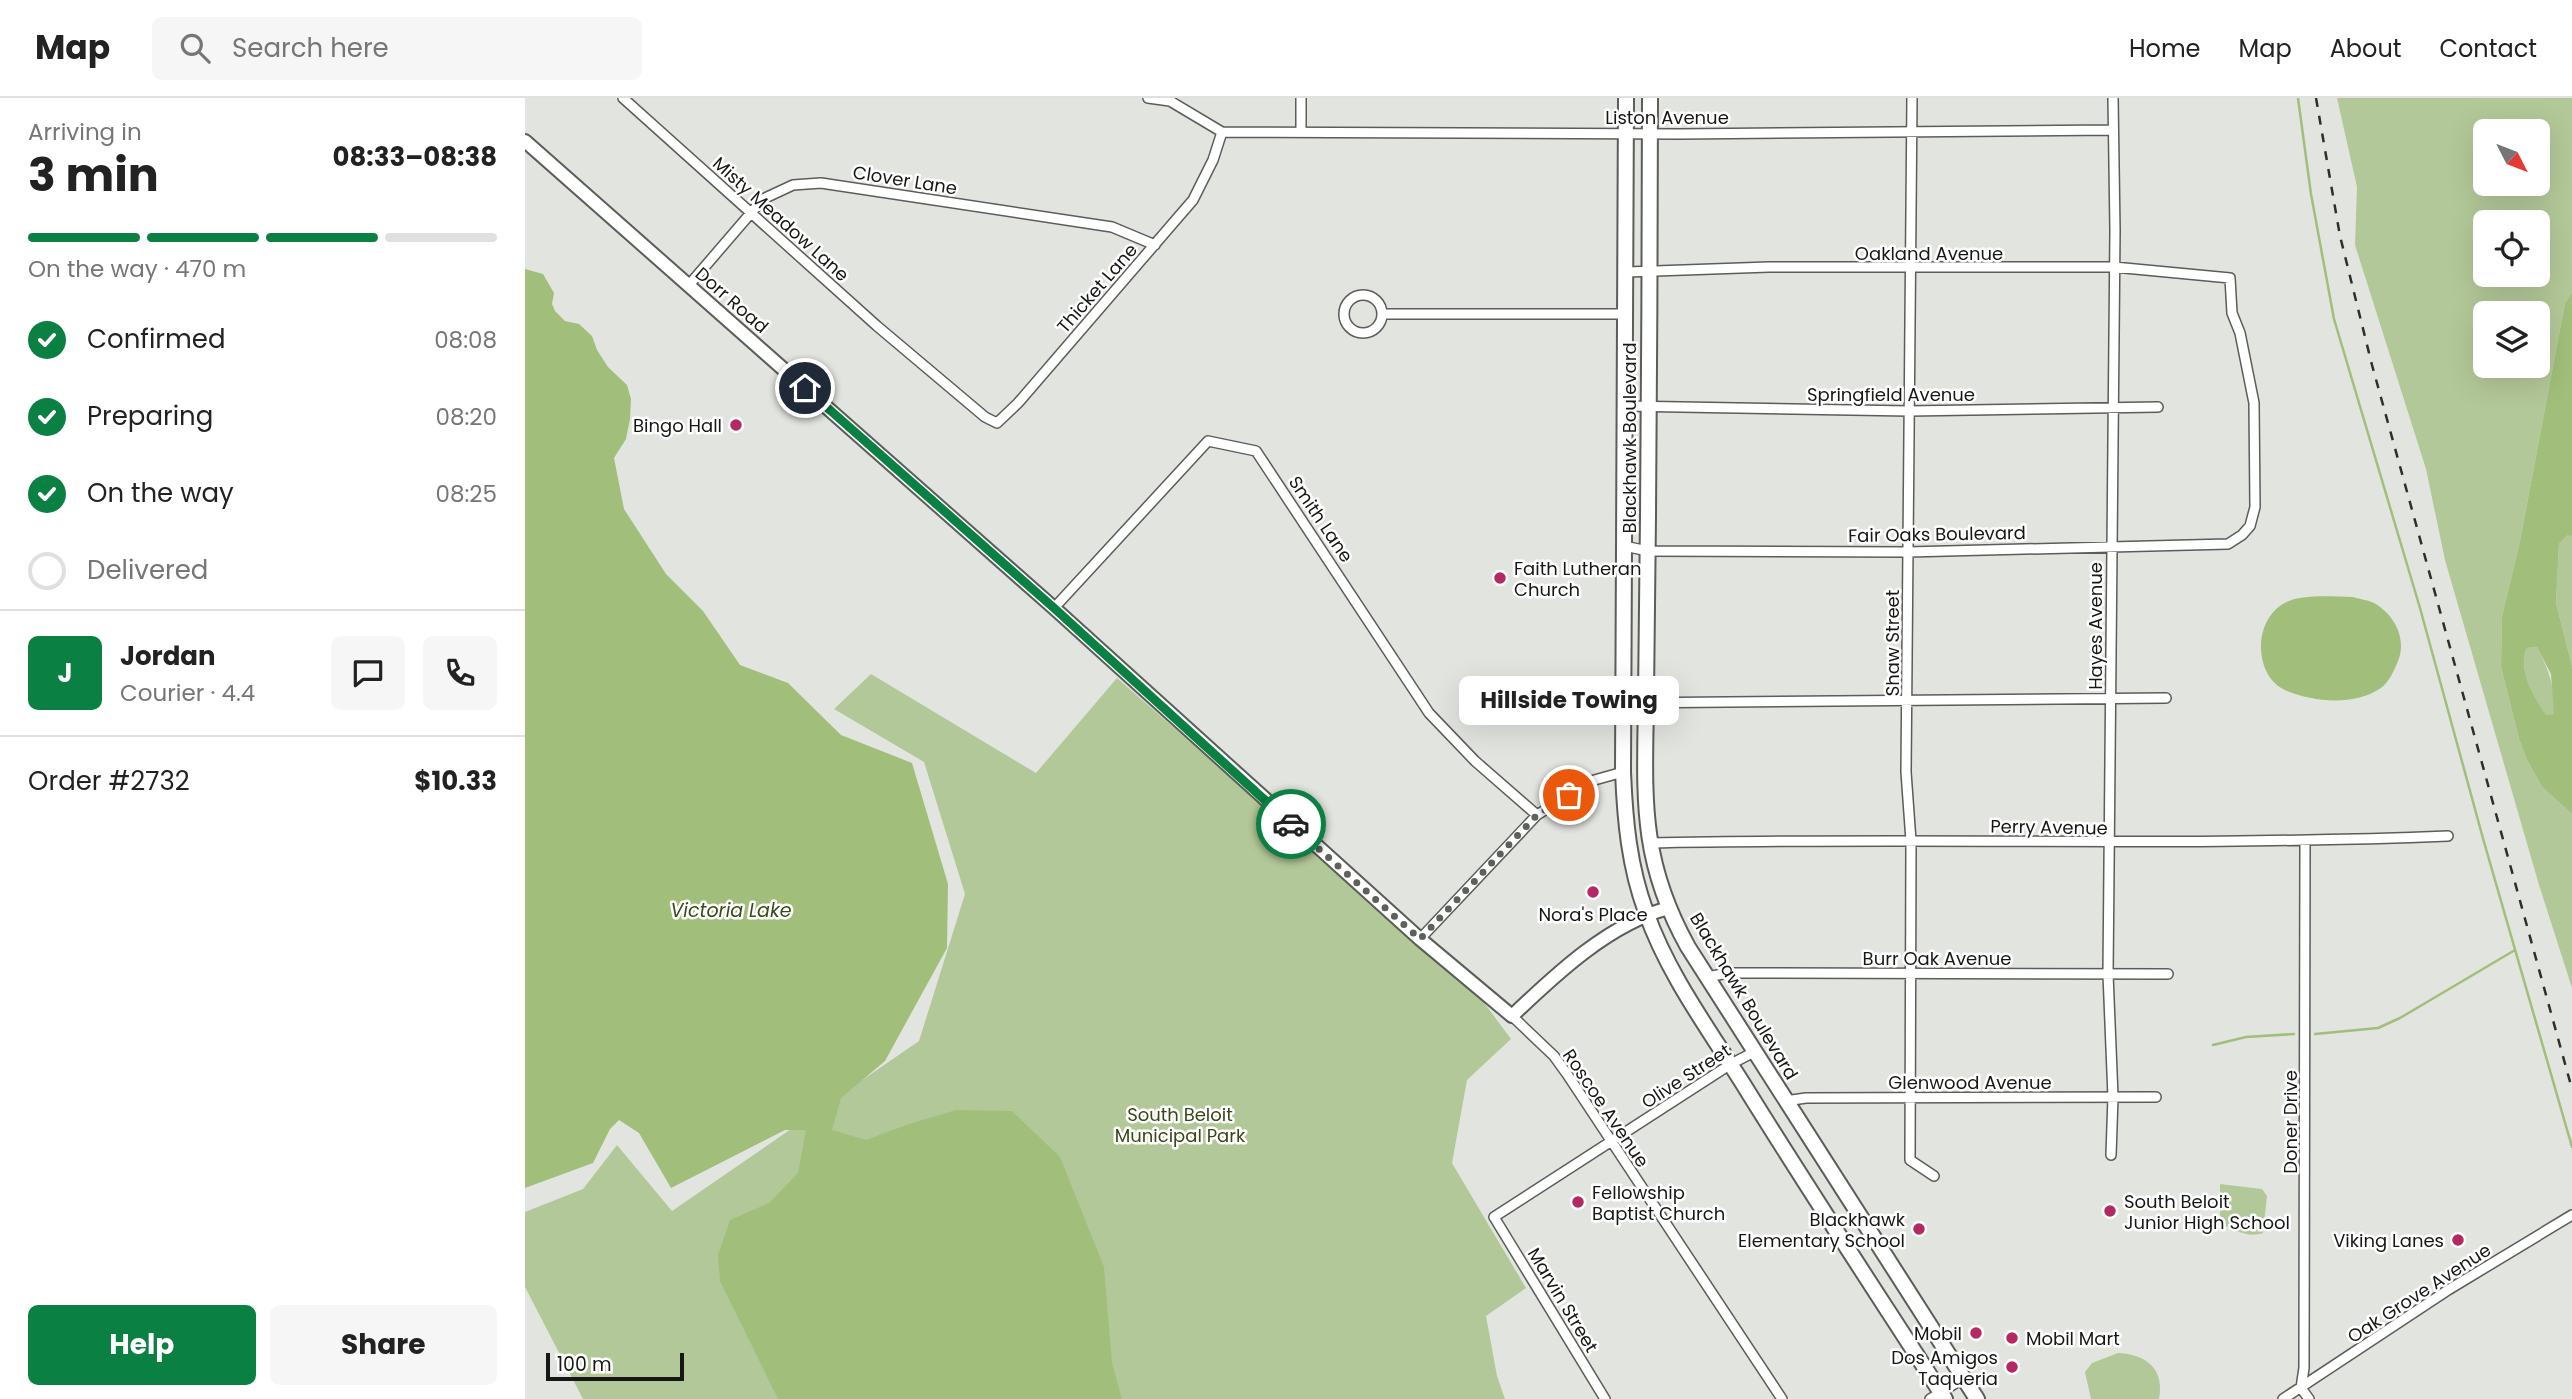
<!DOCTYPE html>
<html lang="en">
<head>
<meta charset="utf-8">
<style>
  :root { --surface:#fff; --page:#f6f6f6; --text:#222; --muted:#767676; --line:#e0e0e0; --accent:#0b8043 }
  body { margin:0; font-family:Poppins,sans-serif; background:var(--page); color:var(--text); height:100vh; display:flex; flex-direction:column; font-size:26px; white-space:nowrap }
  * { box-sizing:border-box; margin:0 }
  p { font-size:23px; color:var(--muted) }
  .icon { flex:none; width:38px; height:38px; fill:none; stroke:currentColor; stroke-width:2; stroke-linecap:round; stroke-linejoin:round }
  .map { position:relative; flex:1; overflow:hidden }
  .panel { display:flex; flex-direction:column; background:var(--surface); width:525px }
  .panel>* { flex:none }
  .needle { width:46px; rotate:132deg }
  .tools { position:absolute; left:1948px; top:21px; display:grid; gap:14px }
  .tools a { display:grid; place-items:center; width:77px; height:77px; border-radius:10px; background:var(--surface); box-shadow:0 7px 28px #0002; font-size:35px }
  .scale { position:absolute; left:21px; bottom:18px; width:138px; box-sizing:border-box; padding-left:7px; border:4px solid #171816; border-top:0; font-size:19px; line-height:24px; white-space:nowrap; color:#171816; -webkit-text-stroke:5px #fff; paint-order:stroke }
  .pin { position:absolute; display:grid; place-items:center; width:60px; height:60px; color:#fff; margin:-30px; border:4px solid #fff; border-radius:50%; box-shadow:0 2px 7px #0007 }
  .courier { position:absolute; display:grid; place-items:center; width:70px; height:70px; margin:-35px; border:5px solid #0b8043; border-radius:50%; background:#fff; color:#222; box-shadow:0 2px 9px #0007 }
  .bubble { position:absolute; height:49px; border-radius:10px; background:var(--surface); box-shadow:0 7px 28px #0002; font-size:23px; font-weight:700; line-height:49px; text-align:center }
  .head em { font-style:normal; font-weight:700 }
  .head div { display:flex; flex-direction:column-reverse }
  .head { display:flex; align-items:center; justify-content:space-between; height:119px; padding:0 28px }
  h1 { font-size:46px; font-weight:700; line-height:52px }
  .bar { display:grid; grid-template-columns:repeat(4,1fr); gap:10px 7px; align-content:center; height:84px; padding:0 28px }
  .bar i { height:9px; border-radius:5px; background:var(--line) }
  .bar .current { background:var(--accent) }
  .bar p { grid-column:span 4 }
  .line { display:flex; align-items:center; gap:18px; padding:0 28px; border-top:2px solid var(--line) }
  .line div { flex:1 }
  .round { display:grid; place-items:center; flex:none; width:74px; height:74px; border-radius:10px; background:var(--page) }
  ol { padding:0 28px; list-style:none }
  li { display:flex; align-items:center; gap:21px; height:77px }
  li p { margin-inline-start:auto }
  li .icon { padding:7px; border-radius:50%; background:var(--accent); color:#fff; stroke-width:4 }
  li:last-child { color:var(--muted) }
  li i { width:38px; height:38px; border:4px solid var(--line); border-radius:50% }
  .cta { display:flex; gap:14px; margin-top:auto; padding:14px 28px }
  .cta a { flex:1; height:80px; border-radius:10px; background:var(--accent); color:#fff; font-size:28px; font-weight:700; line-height:80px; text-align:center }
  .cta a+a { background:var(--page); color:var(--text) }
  header { display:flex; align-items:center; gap:42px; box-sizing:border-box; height:98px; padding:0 35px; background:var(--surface); border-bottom:2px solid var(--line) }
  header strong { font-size:33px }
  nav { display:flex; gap:38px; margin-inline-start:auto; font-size:24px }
  .search { width:490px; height:63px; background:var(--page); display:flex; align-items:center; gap:18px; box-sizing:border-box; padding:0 24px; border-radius:10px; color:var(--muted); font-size:26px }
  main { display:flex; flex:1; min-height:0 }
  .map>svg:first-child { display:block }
  .green { fill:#b3c898; fill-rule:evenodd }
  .water { fill:#a1bf7a; fill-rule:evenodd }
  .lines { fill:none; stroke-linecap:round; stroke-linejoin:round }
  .stream { stroke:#a1bf7a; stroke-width:2.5 }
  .street-casing { stroke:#5b5d58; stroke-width:12 }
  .secondary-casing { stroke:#5b5d58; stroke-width:16 }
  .primary-casing { stroke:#5b5d58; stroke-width:18 }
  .street { stroke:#fff; stroke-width:9 }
  .secondary { stroke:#fff; stroke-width:12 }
  .primary { stroke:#fff; stroke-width:14 }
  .rail { stroke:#2e2f2d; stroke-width:2.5; stroke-dasharray:9 9; stroke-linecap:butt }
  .done { stroke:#5e605c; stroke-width:7; stroke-dasharray:0 12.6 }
  .route { stroke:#0b8043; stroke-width:9 }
  .poi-dot { fill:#b52962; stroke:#fff; stroke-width:2.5 }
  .labels { text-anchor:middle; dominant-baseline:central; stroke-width:5; stroke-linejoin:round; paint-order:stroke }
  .street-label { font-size:18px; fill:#171816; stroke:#fff }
  .poi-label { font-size:18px; fill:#171816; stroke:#fff; text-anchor:end }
  .park-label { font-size:18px; fill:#344716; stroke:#fff }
  .water-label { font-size:19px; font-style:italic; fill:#394c1a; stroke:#fff }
</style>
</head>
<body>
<header>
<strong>Map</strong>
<div class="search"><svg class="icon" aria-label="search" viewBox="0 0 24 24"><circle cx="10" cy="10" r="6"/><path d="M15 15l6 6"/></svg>Search here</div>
<nav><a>Home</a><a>Map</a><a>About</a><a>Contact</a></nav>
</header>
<main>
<section class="panel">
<div class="head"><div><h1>3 min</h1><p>Arriving in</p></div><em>08:33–08:38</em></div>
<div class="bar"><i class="current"></i><i class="current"></i><i class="current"></i><i></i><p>On the way · 470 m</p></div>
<ol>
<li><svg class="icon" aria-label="check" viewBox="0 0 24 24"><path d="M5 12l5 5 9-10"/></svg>Confirmed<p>08:08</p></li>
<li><svg class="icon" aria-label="check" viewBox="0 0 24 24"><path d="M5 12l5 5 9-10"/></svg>Preparing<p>08:20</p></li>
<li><svg class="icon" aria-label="check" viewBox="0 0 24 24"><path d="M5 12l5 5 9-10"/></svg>On the way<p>08:25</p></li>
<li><i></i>Delivered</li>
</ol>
<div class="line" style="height:126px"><b class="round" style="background:var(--accent);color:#fff">J</b><div><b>Jordan</b><p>Courier · 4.4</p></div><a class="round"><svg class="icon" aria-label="chat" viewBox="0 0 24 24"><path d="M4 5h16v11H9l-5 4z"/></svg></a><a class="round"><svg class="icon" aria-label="phone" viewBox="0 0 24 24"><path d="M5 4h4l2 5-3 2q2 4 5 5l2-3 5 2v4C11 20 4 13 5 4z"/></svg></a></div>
<div class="line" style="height:91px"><div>Order #2732</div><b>$10.33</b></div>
<div class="cta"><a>Help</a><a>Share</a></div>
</section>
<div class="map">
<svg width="2047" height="1301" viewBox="0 0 2047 1301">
  <rect width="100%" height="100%" fill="#e2e5df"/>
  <!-- green -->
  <path class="green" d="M1812,0H2047V194L2040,205L1994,448L1977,518L1976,569L1994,641L2002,662L2017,689L2047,716V890L2014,787L1920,462L1901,371L1830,147L1832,89ZM1960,33H2012V86H1960ZM1960,124H2012V177H1960ZM1960,215H2012V268H1960Z
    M2042,436L2047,438V568L2031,505L2034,446Z
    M2012,549C2025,574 2029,588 2030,616L2021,618C2009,600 1992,573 2002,550Z
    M346,576L511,675L592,580L951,894L986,941L942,982L927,1065L1001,1190L961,1218L972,1278L980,1301H58L0,1189V1114L58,1091L92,1047L147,1113L394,943L440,796L399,664L309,611Z
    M1695,1086L1737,1091L1742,1098L1738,1135C1724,1140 1711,1133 1699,1127L1695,1117Z
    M1593,1255C1621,1256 1640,1271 1634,1301H1566L1560,1274L1567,1265Z"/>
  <!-- water -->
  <path class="water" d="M0,171L18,176L29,195L27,206L30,213L40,223L54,226L67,238L72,252L83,269L102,287L106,301L105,321L101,341L89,360L99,411L141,476L178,513L215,567L263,585L316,637L387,665L423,786L422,850L360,963L316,1000L307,1032L341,1042L384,1026L431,1012L487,1013L535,1059L579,1169L587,1265L597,1301H253L195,1183L193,1157L205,1122L244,1105L273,1075L281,1032H260L146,1090L114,1035L94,1022L85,1031L68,1065L0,1090Z
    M2047,194V438L2042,437L2034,446L2031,505L2047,568V716L2017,689L2002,662L1994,641L1976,569L1977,518L1994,448L2040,205ZM2012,549L2026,576L2029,616L2021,617C2009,600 1992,572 2002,550Z
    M1828,499C1834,501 1843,502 1849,505C1870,517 1882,541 1873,563C1869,573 1864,584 1856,590C1830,608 1789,604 1762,593C1727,579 1727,517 1764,503C1783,496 1808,499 1828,499Z"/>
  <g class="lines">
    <!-- stream -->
    <path class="stream" d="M1773,0L1786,96L1809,221L1895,510L1959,744L2047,1049
      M1790,936L1853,930L1875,920L1990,852
      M1688,947L1721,939L1769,936"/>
    <!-- street casing -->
    <g class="street-casing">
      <path id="street" d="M98,0L352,228L460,319L472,325L493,305L668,102L688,62L697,34L645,3V0
        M623,0L645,3
        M1387,0L1381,674L1386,743L1385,1062L1409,1078
        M776,33V0
        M697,34L1154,36L1587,32
        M164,187L238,101L268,87L296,85L587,129L630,147
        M819 216a19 19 0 1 1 38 0a19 19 0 1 1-38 0Z
        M857,216H1100
        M1099,308L1384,313L1633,309
        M1099,448L1123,453L1383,454L1703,446L1717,437L1725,428L1730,409L1729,305L1715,235L1707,215L1705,180L1589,169H1244L1102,174
        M529,510L683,343L731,353L904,615L950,663L1012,717
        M1098,605L1641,600
        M1780,744L1779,1270L1776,1290L1784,1301
        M1124,745C1390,739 1656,749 1923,738
        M895,841L1012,717L1066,683L1098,674
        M1182,879L1203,875L1643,876
        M987,918L1029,958L1042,976L1257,1301
        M1260,1003L1281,1000L1631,999
        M1586,1057L1588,999L1583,876L1590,132L1588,0
        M1080,1301L969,1119L1206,966L1229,954
        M1405,1301L1439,1280
        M1758,1301L1923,1192L2047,1117"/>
    </g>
    <!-- secondary casing -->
    <g class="secondary-casing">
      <path id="secondary" d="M0,43L529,510L895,841L987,918C1031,876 1085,825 1144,810"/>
    </g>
    <!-- primary casing -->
    <g class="primary-casing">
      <path id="primary" d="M1101,0L1098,674C1100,722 1104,768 1121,814C1143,877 1185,933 1220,989C1285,1094 1353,1197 1420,1301
        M1125,0C1125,139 1124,279 1123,418C1122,478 1122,538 1121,598C1120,696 1113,759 1163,849L1452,1301"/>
    </g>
    <!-- street -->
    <use href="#street" class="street"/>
    <!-- secondary -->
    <use href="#secondary" class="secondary"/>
    <!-- primary -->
    <use href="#primary" class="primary"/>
    <!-- rail -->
    <path class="rail" d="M1791,0L1815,138L1847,267L2047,991"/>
  </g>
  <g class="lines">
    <!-- done -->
    <path class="done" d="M766,726L895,841L1012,717L1044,697"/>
    <!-- route -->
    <path class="route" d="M280,290L529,510L766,726"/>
  </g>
  <!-- markers -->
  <g class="poi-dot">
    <circle cx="211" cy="327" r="7"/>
    <circle cx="975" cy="480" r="7"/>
    <circle cx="1068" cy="794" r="7"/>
    <circle cx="1053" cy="1104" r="7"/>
    <circle cx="1585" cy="1113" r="7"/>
    <circle cx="1394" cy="1131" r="7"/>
    <circle cx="1933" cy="1142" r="7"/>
    <circle cx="1451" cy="1235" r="7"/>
    <circle cx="1487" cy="1240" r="7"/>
    <circle cx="1487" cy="1269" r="7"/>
  </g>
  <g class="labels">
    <!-- street labels -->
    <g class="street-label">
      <text x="1142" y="19">Liston Avenue</text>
      <text transform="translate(380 82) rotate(9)">Clover Lane</text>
      <text transform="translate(256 121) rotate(42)">Misty Meadow Lane</text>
      <text x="1404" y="155">Oakland Avenue</text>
      <text transform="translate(572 190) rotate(-49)">Thicket Lane</text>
      <text transform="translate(207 202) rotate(41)">Dorr Road</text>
      <text x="1366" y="296">Springfield Avenue</text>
      <text transform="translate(1104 340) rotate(-90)">Blackhawk Boulevard</text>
      <text transform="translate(796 421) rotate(56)">Smith Lane</text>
      <text transform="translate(1412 436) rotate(-1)">Fair Oaks Boulevard</text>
      <text transform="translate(1570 528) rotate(-90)">Hayes Avenue</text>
      <text transform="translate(1367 545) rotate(-90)">Shaw Street</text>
      <text transform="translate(1524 729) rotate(1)">Perry Avenue</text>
      <text x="1412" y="860">Burr Oak Avenue</text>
      <text transform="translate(1219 898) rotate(59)">Blackhawk Boulevard</text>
      <text transform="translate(1161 978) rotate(-33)">Olive Street</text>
      <text x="1445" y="984">Glenwood Avenue</text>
      <text transform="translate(1081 1010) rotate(56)">Roscoe Avenue</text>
      <text transform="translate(1765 1024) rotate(-90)">Doner Drive</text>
      <text transform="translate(1894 1195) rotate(-33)">Oak Grove Avenue</text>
      <text transform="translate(1038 1202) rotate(59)">Marvin Street</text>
    </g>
    <!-- poi labels -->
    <g class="poi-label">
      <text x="197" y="327">Bingo Hall</text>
      <text x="989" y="470" text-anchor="start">Faith Lutheran<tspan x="989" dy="21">Church</tspan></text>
      <text x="1068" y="816" text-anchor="middle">Nora's Place</text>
      <text x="1067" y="1094" text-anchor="start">Fellowship<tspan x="1067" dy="21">Baptist Church</tspan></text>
      <text x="1599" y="1103" text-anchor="start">South Beloit<tspan x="1599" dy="21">Junior High School</tspan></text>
      <text x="1380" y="1121">Blackhawk<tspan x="1380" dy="21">Elementary School</tspan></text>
      <text x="1919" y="1142">Viking Lanes</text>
      <text x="1437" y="1235">Mobil</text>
      <text x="1501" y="1240" text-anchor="start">Mobil Mart</text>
      <text x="1473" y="1259">Dos Amigos<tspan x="1473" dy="21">Taqueria</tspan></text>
    </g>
    <!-- park labels -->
    <g class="park-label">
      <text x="655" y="1016">South Beloit<tspan x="655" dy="21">Municipal Park</tspan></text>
    </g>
    <!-- water labels -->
    <g class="water-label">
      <text x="206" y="812">Victoria Lake</text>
    </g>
  </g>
</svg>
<div class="tools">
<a><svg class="needle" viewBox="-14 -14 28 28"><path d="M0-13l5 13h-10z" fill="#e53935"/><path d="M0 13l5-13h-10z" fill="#767676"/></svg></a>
<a><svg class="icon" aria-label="locate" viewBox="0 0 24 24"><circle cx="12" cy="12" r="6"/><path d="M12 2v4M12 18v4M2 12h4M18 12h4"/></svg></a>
<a><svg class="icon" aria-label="layers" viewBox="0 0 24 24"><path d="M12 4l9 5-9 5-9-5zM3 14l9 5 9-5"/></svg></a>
</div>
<div class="scale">100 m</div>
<div class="pin" style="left:1044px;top:697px;background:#ea580c"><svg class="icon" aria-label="bag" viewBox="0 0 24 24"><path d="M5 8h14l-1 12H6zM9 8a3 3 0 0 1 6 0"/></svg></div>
<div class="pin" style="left:280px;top:290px;background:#1f2937"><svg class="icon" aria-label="home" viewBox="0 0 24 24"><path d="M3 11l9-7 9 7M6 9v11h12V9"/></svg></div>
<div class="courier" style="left:766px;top:726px"><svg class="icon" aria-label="car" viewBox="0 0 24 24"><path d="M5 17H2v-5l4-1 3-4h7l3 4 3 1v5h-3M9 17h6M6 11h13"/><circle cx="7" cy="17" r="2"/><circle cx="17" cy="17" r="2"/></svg></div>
<div class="bubble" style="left:934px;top:578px;width:220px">Hillside Towing</div>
</div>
</main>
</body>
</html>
